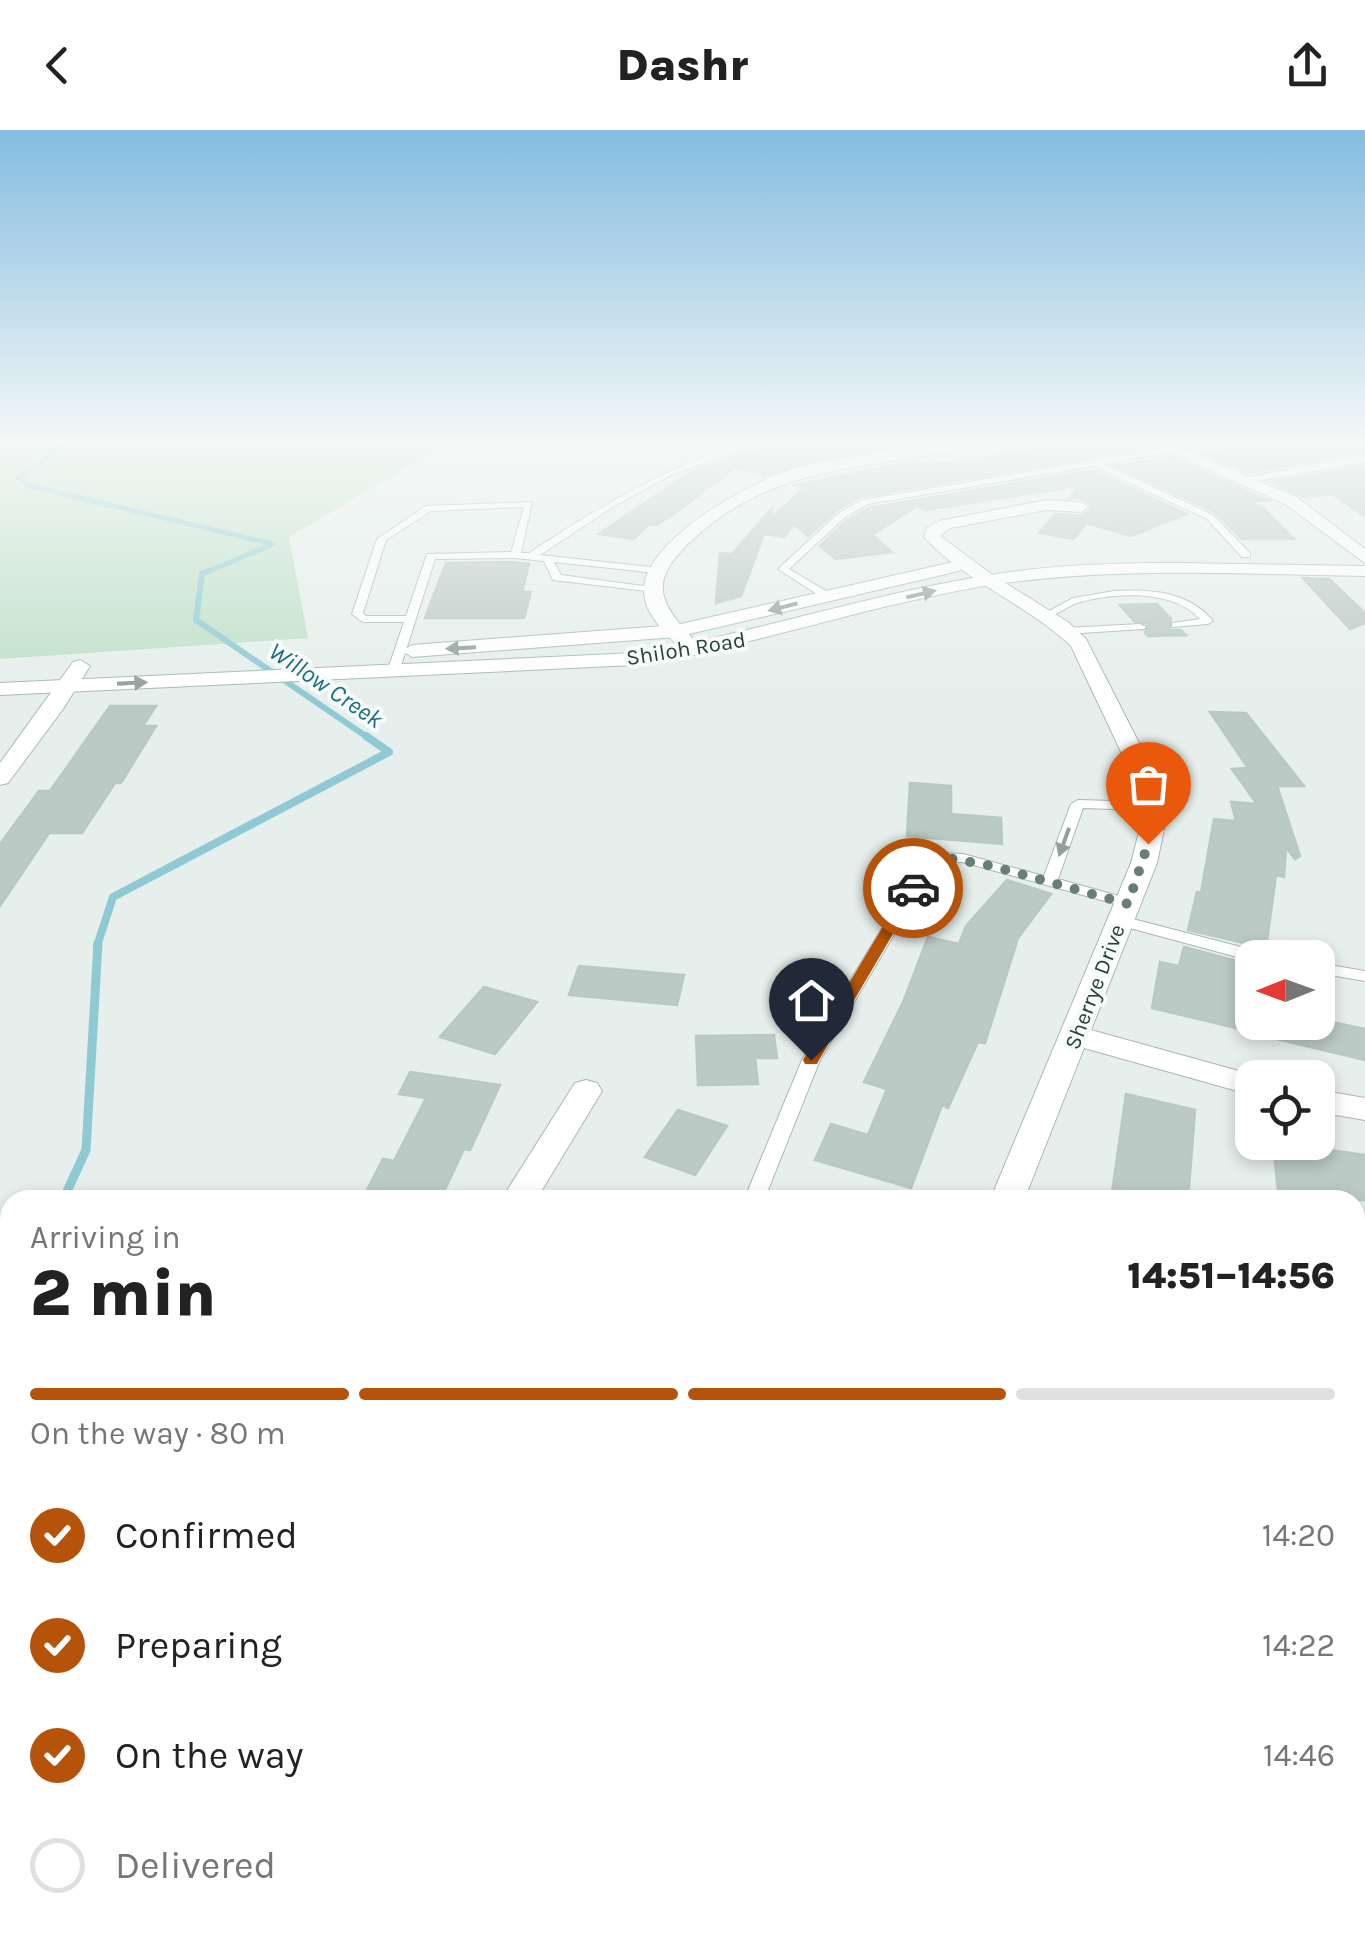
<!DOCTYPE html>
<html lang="en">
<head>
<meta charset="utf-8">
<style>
  :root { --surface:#fff; --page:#f2f2f2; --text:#222; --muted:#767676; --line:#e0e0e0; --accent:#b45309 }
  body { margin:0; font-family:Karla,sans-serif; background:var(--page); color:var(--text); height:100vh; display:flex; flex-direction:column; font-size:38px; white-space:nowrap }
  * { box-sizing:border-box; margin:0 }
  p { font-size:32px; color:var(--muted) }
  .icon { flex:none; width:55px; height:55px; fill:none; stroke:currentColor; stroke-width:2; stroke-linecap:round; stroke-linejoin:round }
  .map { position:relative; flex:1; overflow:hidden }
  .details { position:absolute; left:0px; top:1060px; width:1365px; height:750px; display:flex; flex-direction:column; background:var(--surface); border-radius:30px 30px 0 0; box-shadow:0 5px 15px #0003 }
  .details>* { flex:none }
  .needle { width:65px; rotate:269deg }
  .controls { position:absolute; left:1235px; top:810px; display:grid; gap:20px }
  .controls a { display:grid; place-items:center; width:100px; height:100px; border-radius:20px; background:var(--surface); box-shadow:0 5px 15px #0003; font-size:50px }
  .pin { position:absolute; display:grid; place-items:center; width:85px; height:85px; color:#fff; margin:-102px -42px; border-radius:50% 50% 50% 0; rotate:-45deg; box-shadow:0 0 10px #0007 }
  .pin .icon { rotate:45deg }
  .courier { position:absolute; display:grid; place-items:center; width:100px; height:100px; margin:-50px; border:8px solid #b45309; border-radius:50%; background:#fff; color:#222; box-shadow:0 2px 12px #0007 }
  .summary em { font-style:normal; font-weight:800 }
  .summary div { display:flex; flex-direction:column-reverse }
  .summary { display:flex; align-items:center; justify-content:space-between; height:170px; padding:0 30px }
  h1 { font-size:65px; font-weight:800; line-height:75px }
  .bar { display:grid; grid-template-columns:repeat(4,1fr); gap:15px 10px; align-content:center; height:120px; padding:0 30px }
  .bar i { height:12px; border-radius:8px; background:var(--line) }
  .bar .current { background:var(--accent) }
  .bar p { grid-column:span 4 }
  ol { padding:0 30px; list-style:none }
  li { display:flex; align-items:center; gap:30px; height:110px }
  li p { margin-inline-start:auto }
  li .icon { padding:10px; border-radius:50%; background:var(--accent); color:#fff; stroke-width:4 }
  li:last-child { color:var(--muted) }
  li i { width:55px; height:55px; border:5px solid var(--line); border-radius:50% }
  header { display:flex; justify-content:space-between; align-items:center; height:130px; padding:0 30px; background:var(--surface); font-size:45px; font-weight:800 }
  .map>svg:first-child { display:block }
  .green { fill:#bfe0c8 }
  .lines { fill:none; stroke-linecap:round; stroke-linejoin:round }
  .stream-far4 { stroke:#8ec9d4; stroke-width:5 }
  .stream-far3 { stroke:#8ec9d4; stroke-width:6 }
  .stream-far2 { stroke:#8ec9d4; stroke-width:8 }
  .stream-far1 { stroke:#8ec9d4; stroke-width:9 }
  .stream { stroke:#8ec9d4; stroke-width:11 }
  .building { fill:#bbcac4; stroke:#b8c9c2; stroke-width:2.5 }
  .lane-casing { stroke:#a8b8b2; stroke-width:2 }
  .street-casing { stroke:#a8b8b2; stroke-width:2 }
  .secondary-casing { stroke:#a4bbb3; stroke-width:2 }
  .lane { fill:#fff; fill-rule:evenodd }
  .street { fill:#fff; fill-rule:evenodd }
  .secondary { fill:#fff; fill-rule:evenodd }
  .oneway { fill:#92a09c }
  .route { fill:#b45309 }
  .done { stroke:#687f78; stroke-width:10; stroke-dasharray:0 18 }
  .labels { text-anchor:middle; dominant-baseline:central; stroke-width:8; stroke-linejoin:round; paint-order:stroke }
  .far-street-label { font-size:22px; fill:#24423a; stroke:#f7fbf9 }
  .far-water-label { font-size:25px; font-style:italic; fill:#1c6f80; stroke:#f7fbf9 }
</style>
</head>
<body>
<header><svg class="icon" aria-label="back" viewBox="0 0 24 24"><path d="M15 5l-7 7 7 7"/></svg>Dashr<svg class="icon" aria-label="share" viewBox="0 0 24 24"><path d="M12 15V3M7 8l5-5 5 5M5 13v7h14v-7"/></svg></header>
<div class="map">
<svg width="1365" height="1810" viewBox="0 0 1365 1810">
  <rect width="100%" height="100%" fill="#e6efeb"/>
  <!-- green -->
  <path class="green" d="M0,311H453L289,407L308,508L0,529Z"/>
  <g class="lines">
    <!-- stream-far4 -->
    <path class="stream-far4" d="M68,311L18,348L30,356L273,414L202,444"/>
    <!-- stream-far3 -->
    <path class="stream-far3" d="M208,441L202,444L196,490L370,609"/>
    <!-- stream-far2 -->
    <path class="stream-far2" d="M97,816L113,767L389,622L366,606"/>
    <!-- stream-far1 -->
    <path class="stream-far1" d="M63,1070L86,1020L98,813"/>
    <!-- stream -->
    <path class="stream" d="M0,1202L10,1181"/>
  </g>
  <!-- building -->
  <path class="building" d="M812,311H884L893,317L815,330L765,346L735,337L678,381L657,395L649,394L634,409L599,404L689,343L746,322Z
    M1092,311H1113L1136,320L860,367L837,380L808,406L794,394L784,407L764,404L741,466L716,473L720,423L732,424L772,378L771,388L804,358L795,355L916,331L923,335L948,333Z
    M1279,311H1353L1365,316V320L1250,343L1202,323Z
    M1172,327L1267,370L1250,372L1264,379L1294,409H1242L1215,382L1116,336Z
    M1365,336V386L1332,364L1302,367L1272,352Z
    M1093,340L1187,384L1131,406L1086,393L1074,409L1039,403L1055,384L1081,386L1091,380L1093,376L1083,369L1069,368L1078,356L925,380L917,376L872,405L892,422L836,429L820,416L847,390L869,378Z
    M513,432L529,434L522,462H531L524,488H425L446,433Z
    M1303,448L1329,449L1365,483V493L1350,499Z
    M1157,474L1171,489L1169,500H1181L1186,505L1148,506L1145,503L1148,494L1134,491L1120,475Z
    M110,576H156L143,596H156L121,653H115L82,703H49L0,776V714L39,661H50Z
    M1210,582L1246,583L1304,656H1277L1300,726L1295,729L1286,717L1284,747L1276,745L1266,818L1188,800L1197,762L1201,763L1214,689L1236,691L1231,672L1257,674L1232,639L1248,638Z
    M910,653L951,656V684L1001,688L1002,714L907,706Z
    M1007,750L1051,764L1018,808L985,913L978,912L948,978L942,975L911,1058L815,1030L831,994L868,1005L887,959L864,952L904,870L928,807L959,814L966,796Z
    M1184,817L1248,834L1240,899L1152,878L1160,832L1179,836Z
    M579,836L684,845L677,875L569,865Z
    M484,857L537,872L495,924L440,907Z
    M1248,892H1332L1365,899V930L1247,902Z
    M774,905L777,928H755L758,954L698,955L696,906Z
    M410,942L500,955L470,1020L464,1019L440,1070H362L383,1029L394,1031L426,968L399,964Z
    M1126,964L1195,980L1188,1070H1111Z
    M678,980L727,996L695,1045L645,1027Z
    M1273,1012L1365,1025V1070H1325L1278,1061Z"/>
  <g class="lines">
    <!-- lane casing -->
    <g class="lane-casing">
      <path id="lane" d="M752,311H766L671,345L616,375L540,425L660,438L661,440L656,443L554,432L561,445L651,457L655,458V462L553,450L544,431L515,428L435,429L399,542L393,546L387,542L404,492H363L352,484L377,409L426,376L532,372L521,423H529C599,377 669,334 752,311ZM524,377L511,422L427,424L406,486H366L363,483L386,410L431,381Z
        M1208,311H1228L1104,334L1213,385L1250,423V427H1242L1207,389L1094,336L868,374L845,387L789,439L831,464V468H823L778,439L839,383L862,370Z
        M1114,461C1151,459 1188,461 1213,491L1208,494L1172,497V493L1200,489C1173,459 1113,462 1077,473C1067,477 1058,483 1049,488L1040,486L1073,468Z
        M1140,494L1146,497L1144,499L1066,504L1060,501L1066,498Z
        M1078,670L1113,671L1158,680L1160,683L1153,687L1113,679L1083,678L1058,749L1133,770L1136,773L1133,776H1123L962,732H946L932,740L820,930L764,1070H744L802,930L921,734L943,723L963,724L1044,746L1071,674Z
        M1121,786L1268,824L1270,828H1252V831L1115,794L1113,791Z
        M1318,833L1365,841V851L1318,843Z
        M1355,1137L1365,1139V1157L1355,1155Z
        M679,1800H711V1810H679Z"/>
    </g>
    <!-- street casing -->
    <g class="street-casing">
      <path id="street" d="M962,311H997C978,323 945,322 923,326C833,341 762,345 691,411C643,456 663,477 701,517V525H687C671,508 646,488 644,464C638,413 754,349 796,338C849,324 907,320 962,311Z
        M1365,324V332L1247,353L1240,349Z
        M1046,370L1081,372L1089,377L1081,382L1046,380L950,398L940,406L994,446L1068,492L1086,509L1165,664V694L1157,733L1091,900L1264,948H1252V965L1084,918L1024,1070H990L1131,733L1141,694V664L1071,516C1027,474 965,452 924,407L927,398L939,391Z
        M80,530L90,536L63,579L8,653L0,655V633L73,532Z
        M586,950L597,953L602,961L536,1070H501L575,953Z
        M1318,960L1365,968V990L1318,982Z
        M243,1800H297L294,1810H240Z
        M1121,1800H1175L1177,1810H1123Z"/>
    </g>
    <!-- secondary casing -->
    <g class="secondary-casing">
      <path id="secondary" d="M1145,311H1165L1296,367L1365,419V433L1285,374Z
        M953,432L962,437L959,441L676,507L412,527L402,521L412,515L676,495Z
        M1174,433L1365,436V446C1238,444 1110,436 984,456C866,476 753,516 635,535L0,565V553L635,523C753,504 866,465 984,446C1047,435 1111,433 1174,433Z
        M0,1239L10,1241V1275L0,1273Z
        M1355,1366L1365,1368V1408L1355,1406Z"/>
    </g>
    <!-- lane -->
    <use href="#lane" class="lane"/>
    <!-- street -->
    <use href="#street" class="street"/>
    <!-- secondary -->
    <use href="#secondary" class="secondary"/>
  </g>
  <!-- one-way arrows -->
  <defs><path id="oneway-solid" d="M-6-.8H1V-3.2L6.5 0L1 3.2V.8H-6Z" transform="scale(2.5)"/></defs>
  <g class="oneway">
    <use href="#oneway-solid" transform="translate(921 464) rotate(-13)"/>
    <use href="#oneway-solid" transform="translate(783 477) rotate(166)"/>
    <use href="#oneway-solid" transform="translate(461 518) rotate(177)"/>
    <use href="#oneway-solid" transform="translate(132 553) rotate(-3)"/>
    <use href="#oneway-solid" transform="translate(1064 712) rotate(110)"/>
  </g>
  <!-- sky -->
  <linearGradient id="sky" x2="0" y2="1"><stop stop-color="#84bce0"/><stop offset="0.55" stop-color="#f4f8f6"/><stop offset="1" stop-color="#f4f8f6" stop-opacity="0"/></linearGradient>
  <rect width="1365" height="565" fill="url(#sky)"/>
  <!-- route -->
  <path class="route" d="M913,753L920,758L819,930L817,934H805L803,930L906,758Z"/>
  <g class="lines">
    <!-- done -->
    <path class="done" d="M913,758L926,737L943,727L992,736L1128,774L1148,714"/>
  </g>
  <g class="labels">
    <!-- far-street labels -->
    <g class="far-street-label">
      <text transform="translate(686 519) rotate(-9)">Shiloh Road</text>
      <text transform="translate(1095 857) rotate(-69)">Sherrye Drive</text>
    </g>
    <!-- far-water labels -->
    <g class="far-water-label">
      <text transform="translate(326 555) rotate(34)">Willow Creek</text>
    </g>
  </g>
</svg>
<div class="controls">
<a><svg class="needle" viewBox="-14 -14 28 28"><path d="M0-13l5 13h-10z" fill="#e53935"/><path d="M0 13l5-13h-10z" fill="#767676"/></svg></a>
<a><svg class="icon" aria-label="locate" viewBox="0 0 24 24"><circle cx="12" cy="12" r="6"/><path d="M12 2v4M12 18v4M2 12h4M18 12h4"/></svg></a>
</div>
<div class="pin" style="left:1148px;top:714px;background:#ea580c"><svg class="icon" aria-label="bag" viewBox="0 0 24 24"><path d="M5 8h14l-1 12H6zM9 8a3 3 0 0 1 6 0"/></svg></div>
<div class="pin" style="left:811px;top:930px;background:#1f2937"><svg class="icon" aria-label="home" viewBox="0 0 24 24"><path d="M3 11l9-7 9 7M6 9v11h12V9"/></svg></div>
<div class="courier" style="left:913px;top:758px"><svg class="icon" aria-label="car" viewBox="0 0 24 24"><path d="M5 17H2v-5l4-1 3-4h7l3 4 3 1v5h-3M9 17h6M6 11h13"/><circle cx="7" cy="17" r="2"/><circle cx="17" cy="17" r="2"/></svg></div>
<section class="details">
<div class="summary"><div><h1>2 min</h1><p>Arriving in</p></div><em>14:51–14:56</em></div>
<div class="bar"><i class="current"></i><i class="current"></i><i class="current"></i><i></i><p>On the way · 80 m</p></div>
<ol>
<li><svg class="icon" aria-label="check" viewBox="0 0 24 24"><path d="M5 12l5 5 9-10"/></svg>Confirmed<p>14:20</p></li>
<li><svg class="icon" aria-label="check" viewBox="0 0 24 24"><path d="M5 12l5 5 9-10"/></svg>Preparing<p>14:22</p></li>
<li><svg class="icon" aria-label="check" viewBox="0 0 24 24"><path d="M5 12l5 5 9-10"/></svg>On the way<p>14:46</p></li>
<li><i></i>Delivered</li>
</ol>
</section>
</div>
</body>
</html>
